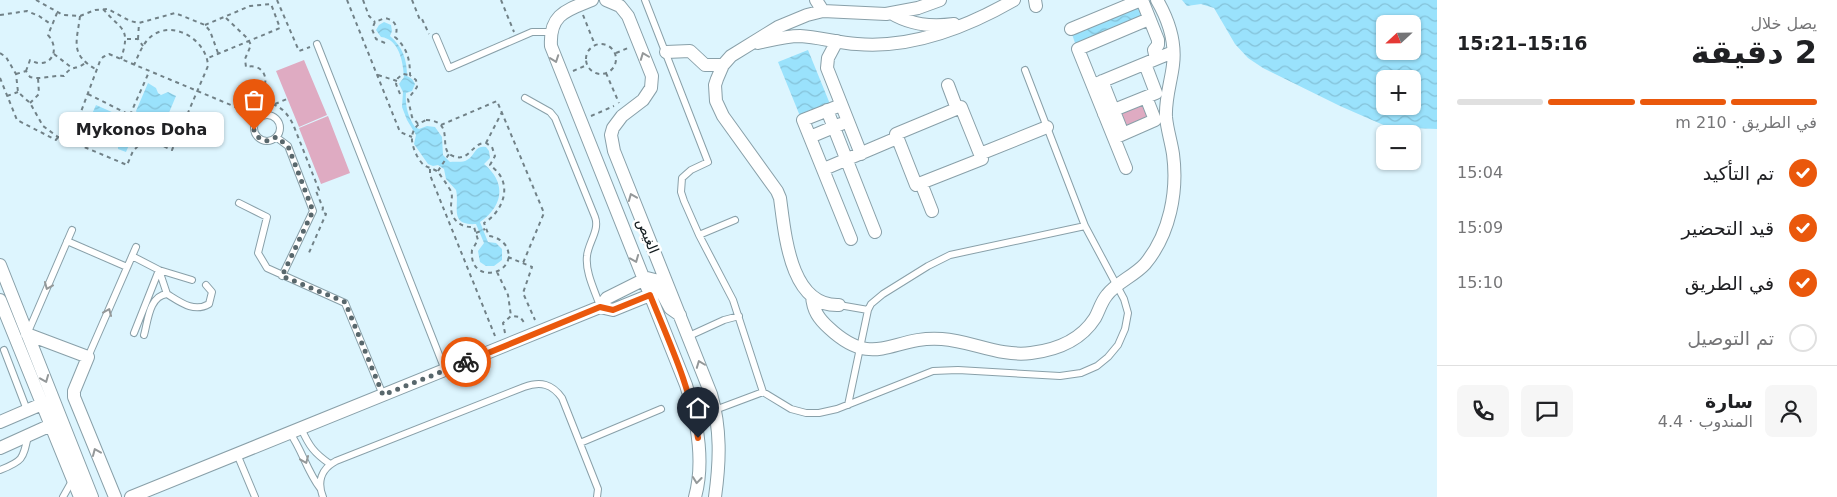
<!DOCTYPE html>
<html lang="ar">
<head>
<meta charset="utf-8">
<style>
  :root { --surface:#fff; --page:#f6f6f6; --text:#202124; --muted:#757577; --line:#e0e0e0; --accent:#ea580c }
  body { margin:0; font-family:"DejaVu Sans",Cairo,sans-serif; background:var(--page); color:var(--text); direction:rtl; height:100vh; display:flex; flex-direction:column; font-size:19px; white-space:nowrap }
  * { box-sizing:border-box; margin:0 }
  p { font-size:16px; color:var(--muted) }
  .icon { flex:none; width:28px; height:28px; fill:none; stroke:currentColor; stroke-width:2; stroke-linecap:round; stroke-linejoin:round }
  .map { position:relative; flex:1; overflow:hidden; direction:ltr }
  .panel { display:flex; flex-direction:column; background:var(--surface); width:400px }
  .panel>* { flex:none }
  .needle { width:32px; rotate:248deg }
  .buttons { position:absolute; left:1376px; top:15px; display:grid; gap:10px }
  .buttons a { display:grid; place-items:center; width:45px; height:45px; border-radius:8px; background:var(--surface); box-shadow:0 1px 4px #0004; font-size:25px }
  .pin { position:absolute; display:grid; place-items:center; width:42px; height:42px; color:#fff; margin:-51px -21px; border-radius:50% 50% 50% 0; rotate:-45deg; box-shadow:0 0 5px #0007 }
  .pin .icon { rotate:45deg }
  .courier { position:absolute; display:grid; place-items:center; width:50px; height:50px; margin:-25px; border:4px solid #ea580c; border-radius:50%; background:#fff; color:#222; box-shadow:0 1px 6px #0007 }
  .bubble { position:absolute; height:35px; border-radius:8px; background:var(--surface); box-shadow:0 1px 4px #0004; font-size:16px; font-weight:600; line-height:35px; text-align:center; direction:rtl }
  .overview em { font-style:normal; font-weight:600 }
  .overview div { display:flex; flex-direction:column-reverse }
  .overview { display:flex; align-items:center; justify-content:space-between; height:85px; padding:0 20px }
  h1 { font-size:32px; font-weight:600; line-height:38px }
  .bar { display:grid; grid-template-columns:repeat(4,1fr); gap:8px 5px; align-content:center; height:60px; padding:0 20px }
  .bar i { height:6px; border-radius:4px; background:var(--line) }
  .bar .on { background:var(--accent) }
  .bar p { grid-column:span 4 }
  .line { display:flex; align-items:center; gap:12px; padding:0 20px; border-top:1px solid var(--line) }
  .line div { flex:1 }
  .round { display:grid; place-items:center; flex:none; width:52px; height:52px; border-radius:8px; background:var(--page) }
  ol { padding:0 20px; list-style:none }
  li { display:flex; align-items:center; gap:15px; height:55px }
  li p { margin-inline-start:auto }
  li .icon { padding:5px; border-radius:50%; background:var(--accent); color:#fff; stroke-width:4 }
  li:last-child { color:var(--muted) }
  li i { width:28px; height:28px; border:2px solid var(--line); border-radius:50% }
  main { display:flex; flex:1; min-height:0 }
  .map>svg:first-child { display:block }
  .park { fill:#dfabc2 }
  .water { fill:url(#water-waves); fill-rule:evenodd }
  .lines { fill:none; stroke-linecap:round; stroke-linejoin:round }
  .lane-casing { stroke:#89a0a9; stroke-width:8 }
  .street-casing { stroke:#89a0a9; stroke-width:14 }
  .path { stroke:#718187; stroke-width:2; stroke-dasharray:4 4; stroke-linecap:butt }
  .lane { stroke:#fff; stroke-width:6 }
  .street { stroke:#fff; stroke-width:12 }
  .oneway { stroke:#949899 }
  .done { stroke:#58676c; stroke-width:5; stroke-dasharray:0 9 }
  .route { stroke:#ea580c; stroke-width:6 }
  .labels { text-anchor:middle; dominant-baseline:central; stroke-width:5; stroke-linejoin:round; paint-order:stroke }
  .street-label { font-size:14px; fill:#111a1d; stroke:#fff }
</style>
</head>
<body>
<main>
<section class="panel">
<div class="overview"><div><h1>2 دقيقة</h1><p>يصل خلال</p></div><em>15:16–15:21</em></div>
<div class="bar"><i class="on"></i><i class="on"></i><i class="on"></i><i></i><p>في الطريق · 210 m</p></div>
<ol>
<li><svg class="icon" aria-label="check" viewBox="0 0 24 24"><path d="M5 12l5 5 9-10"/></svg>تم التأكيد<p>15:04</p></li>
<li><svg class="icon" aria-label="check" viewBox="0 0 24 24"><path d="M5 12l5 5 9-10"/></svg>قيد التحضير<p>15:09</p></li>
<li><svg class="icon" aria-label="check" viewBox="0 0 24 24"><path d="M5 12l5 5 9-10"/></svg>في الطريق<p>15:10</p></li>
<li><i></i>تم التوصيل</li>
</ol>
<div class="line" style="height:90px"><a class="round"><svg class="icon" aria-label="person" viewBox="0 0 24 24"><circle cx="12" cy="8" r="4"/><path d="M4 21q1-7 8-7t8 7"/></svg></a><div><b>سارة</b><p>المندوب · 4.4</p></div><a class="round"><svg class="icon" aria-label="chat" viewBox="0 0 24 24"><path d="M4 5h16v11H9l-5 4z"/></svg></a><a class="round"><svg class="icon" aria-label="phone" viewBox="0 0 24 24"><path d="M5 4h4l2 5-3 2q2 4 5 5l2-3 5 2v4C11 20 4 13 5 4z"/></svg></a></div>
</section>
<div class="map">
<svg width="1437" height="497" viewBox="0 0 1437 497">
  <defs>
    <pattern id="water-waves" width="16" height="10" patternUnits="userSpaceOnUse" patternTransform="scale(1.25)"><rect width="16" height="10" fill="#9ae2fc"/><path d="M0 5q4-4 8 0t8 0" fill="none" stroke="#84c1d8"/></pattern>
  </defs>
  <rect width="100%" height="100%" fill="#ddf5fe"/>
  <!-- park -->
  <path class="park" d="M304,60L327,115L299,127L276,71Z
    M1147,101L1153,117L1123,130L1117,114Z
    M328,116L350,173L321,184L299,128Z"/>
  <!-- water -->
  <path class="water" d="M1182,0H1437V129L1388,127L1340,106L1263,68L1248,58L1235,44L1214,8L1201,4L1187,6ZM1385,24H1412V51H1385ZM1385,79H1412V106H1385Z
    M1142,5L1147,17L1076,46L1072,34Z
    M384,22L391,25L392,31L390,36C403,47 407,60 407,76L412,79L415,84L412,91L406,93C405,106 408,117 415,127L419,129L427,126L435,127L442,137L443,155L450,162C456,161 462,163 467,160C476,155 474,145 486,147L489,151L490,158L484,164C507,183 503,206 480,222L488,242L496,243L502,249V260L494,266H486L480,262L478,251L484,243L476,224C448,226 460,206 456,190L446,179L444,169L438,165L433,166L428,164L414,144L416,135L407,120L402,107L403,92L399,84L404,77C403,61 399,39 381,37L376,30L379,25Z
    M808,50L830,104L800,116L778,62Z
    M148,83L156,88L158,93L161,95L168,92L176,96L158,139C141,133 133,135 126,152L118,149V141L112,135H105L100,140L84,133L87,125L94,122L92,114L96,105L123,117C123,128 130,128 138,124L140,119L136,111Z"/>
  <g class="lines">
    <!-- lane casing -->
    <g class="lane-casing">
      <path id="lane" d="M645,0L708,162L691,170L682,178L681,192L684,201L699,235L733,300L763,392L791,409L806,413H819L837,409L933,371L958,370L1060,376L1081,373L1097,366L1108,357L1118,345L1125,329L1128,313L1124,299L1085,226L1025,70
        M436,37L449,68L532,32H551
        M317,44L445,370
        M525,98L550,112L555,118L595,217C600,230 588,243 587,256C585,272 595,291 600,306
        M254 128a13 13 0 1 1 26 0a13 13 0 1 1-26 0Z
        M276,137L288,146L313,211L282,276
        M239,203L267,217L258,253L267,268L345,303L383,395
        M699,235L735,220
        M67,241L127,267
        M132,256L159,270L192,280
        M159,270L167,294
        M839,305L868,310
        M28,332L72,230
        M134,333L159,270
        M144,335C148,321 149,296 167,294C180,302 194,313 209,304L212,292L206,285
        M689,336L724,320L739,316
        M4,350L27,410
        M88,357L136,247
        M848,405L868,310L871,304L883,294L928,266L950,255L1085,226
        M715,410L763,392
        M301,428C309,446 314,453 330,464
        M290,433C302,450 307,471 320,488
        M580,443L661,409
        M237,454L255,497
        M0,470C23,461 23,459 28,436
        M63,497L72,481
        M323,497C317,482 321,469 336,461L524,387C541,381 552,384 562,398L598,489L597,497"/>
    </g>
    <!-- street casing -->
    <g class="street-casing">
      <path id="street" d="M592,0C567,10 549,14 551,46L686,385C697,420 705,461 695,497
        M606,0L620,6L628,16L652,76L651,88L643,100L622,116L613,128L611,135L614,151L711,394C721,429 720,461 715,497
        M816,0L823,11
        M1035,0L1036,6
        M1142,0L1158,40V45L1154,50L1156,59
        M891,13C911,25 931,27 954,24
        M1071,29L1141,0
        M837,41L828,58L827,68L861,154
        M758,43C772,40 785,36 800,36C819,37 838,43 857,44C913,49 967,27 1014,0
        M666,52L690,51L705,65H723
        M1102,81L1123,134
        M948,85L957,109
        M1093,85L1173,52
        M841,105L803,120L851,239
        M961,107L982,159L916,185L896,134Z
        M827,110L875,232
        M1104,114L1156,93L1145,64
        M810,137L841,124
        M1114,138L1155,120L1146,97
        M980,154L1047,127
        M1126,168L1078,49L1149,19
        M824,169L897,138
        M921,183L932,211
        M0,265L92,497
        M812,296C813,311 819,319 829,328C875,371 892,335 942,339C972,341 1000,357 1031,353C1056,350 1081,340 1095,318C1099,311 1101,302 1107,295C1116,283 1134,276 1145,264C1170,234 1178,191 1173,154C1171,141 1167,129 1166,117C1165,99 1171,82 1173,65C1176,42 1168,19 1157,0
        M0,300L80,497
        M839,305C790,307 785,234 780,198L777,191L723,116L716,101L715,85L717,79L723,65L731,56L778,27L807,15L823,11L886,14L918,8L940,0
        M600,307L613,310L650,295
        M27,334L88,357L74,391V397L115,497
        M0,422L42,404
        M0,448L51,425
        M131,497L600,307L607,298L647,278L655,280L670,308L680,315"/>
    </g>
    <!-- path -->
    <path class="path" d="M36,0L63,15L80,16L95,10L108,9L130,21L139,23L175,13L205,25L210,31L218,53
      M277,0L299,51L310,47
      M347,0L400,132L412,137
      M363,0L369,16L375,22
      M412,0L420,20L422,19L429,34
      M501,0L514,32
      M103,9C122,31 131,27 121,59
      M0,15L27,11L39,16L52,25
      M583,15L595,45
      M80,16C77,42 69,54 97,70
      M226,18L248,39L251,45L245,59L246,67C272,61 272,100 245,95L238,108
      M205,25L250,6L271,4L280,28L208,58
      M127,39H138L143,46
      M138,39L139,23
      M385,43L376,39L372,29L375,22L385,18C395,20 399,27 395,37C407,48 410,59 410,75L416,80L417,87L408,99L412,117L419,125
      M586 59a15 15 0 1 1 30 0a15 15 0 1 1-30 0Z
      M0,53L6,57L16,74L18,92L30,103L43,126L58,137L70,141L100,61L103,57L109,54L238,108L255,121
      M616,53L628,48
      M54,54L72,68
      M26,71L30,60C49,71 62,51 48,35L57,13
      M573,71L587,65
      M606,73L619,103
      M16,74L26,71L30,77C41,80 53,75 64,76C71,65 77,70 85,63
      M378,75L397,81
      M0,78L17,120L56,140L58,137
      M88,94L130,115L141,143
      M400,94L396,84L398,78L403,74L410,75
      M7,96L18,92
      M243,98L254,105C273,100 284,107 293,124L319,190L316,191L323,208L322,212L326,214L308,255
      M30,103L39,94L38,78
      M275,104L287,99
      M130,115L149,72
      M591,116L614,106
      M426,120C457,121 436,150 453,156C469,163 472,142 486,143L492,147L495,156L490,165C494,168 499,173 501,177C510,194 499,214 484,223L489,236C496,237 502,240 506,246C521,274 468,287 472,250L478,240L474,227C461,228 451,220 451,207C451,199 454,195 449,188C448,186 439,173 438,172C435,169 428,168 424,165C421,163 419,159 417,156C410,142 408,128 426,120Z
      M441,125L497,101L544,213L523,263
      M70,141L127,165L133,151L141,143H156L172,150L208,66C207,41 175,20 153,35C143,42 139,54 134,65
      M486,143L502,112
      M430,169V175L495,336
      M438,171L449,154
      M476,233L485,229
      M508,257L532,267L523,293L535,320
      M497,272L508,295L511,316
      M505,333L503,323L511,316L520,317L526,325"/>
    <!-- lane -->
    <use href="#lane" class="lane"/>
    <!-- street -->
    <use href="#street" class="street"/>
  </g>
  <!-- one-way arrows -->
  <defs><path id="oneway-chevron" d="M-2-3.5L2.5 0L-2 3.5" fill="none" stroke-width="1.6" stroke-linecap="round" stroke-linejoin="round" transform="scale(1.25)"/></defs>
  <g class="oneway">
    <use href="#oneway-chevron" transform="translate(644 56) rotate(-111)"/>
    <use href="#oneway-chevron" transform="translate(555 59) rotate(70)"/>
    <use href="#oneway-chevron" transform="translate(632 197) rotate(-112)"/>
    <use href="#oneway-chevron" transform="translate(635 259) rotate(68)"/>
    <use href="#oneway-chevron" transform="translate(48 286) rotate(113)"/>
    <use href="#oneway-chevron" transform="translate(108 312) rotate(-67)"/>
    <use href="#oneway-chevron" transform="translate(700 364) rotate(-111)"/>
    <use href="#oneway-chevron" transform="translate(45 379) rotate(68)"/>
    <use href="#oneway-chevron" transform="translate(96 452) rotate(-113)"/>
    <use href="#oneway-chevron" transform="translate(305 460) rotate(67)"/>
    <use href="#oneway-chevron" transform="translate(697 480) rotate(96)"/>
  </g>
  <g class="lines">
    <!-- done -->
    <path class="done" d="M254,130C258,141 267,144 276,137L288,146L313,211L282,276L345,302L383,395L466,362"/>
    <!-- route -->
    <path class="route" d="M466,362L600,307L613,310L650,295C669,342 691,388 698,438"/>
  </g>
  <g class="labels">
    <!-- street labels -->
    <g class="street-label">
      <text transform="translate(648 236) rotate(68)">الغيص</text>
    </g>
  </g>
</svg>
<div class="buttons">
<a><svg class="needle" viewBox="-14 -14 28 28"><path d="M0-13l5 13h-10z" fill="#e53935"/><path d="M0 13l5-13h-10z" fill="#757577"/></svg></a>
<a>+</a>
<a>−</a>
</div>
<div class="pin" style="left:254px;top:130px;background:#ea580c"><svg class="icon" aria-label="bag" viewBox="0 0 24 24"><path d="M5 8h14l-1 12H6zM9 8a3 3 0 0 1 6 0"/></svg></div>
<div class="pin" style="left:698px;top:438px;background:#1f2937"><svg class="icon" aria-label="home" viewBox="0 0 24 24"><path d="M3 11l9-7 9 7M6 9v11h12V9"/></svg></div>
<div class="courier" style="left:466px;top:362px"><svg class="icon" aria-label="bike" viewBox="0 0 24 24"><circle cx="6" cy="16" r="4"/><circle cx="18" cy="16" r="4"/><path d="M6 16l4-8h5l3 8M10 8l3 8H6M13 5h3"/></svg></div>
<div class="bubble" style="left:59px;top:112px;width:165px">Mykonos Doha</div>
</div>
</main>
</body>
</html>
